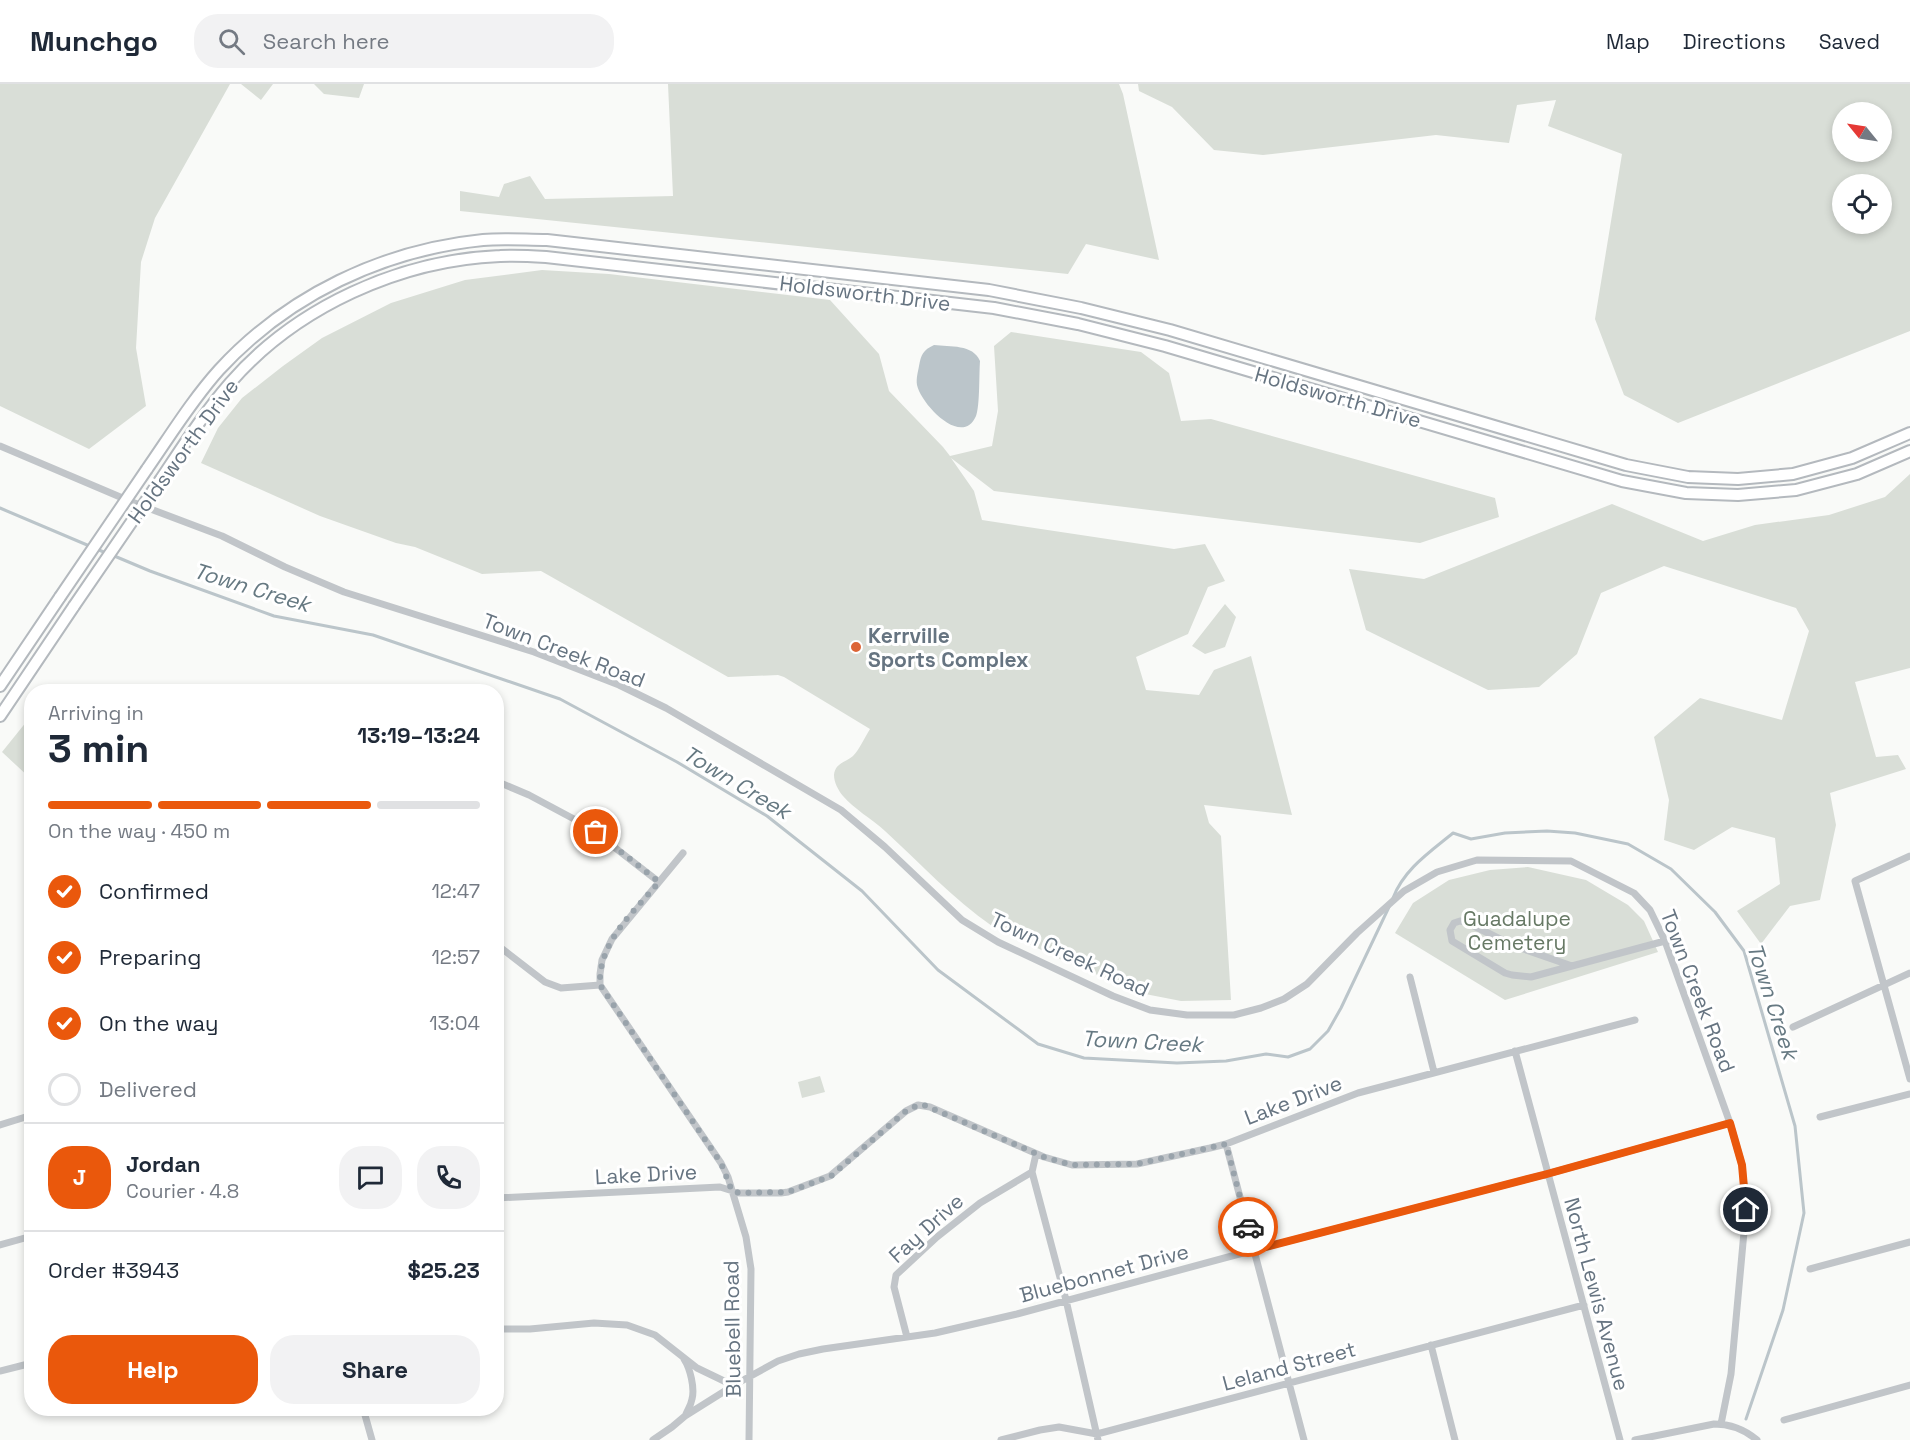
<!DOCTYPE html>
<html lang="en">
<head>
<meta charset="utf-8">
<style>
  :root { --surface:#fff; --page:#f2f2f3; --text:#1f2937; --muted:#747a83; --line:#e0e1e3; --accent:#ea580c }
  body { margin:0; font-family:"Space Grotesk",sans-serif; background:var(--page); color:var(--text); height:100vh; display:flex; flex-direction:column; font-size:22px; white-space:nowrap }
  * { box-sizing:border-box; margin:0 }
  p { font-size:20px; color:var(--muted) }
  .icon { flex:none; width:33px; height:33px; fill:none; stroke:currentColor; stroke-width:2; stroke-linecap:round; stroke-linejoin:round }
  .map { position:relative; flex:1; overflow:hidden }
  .drawer { position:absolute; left:24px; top:600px; width:480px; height:732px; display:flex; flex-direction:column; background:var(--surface); border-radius:24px; box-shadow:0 3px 9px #0003 }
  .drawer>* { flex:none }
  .needle { width:39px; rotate:300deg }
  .tools { position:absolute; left:1832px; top:18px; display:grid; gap:12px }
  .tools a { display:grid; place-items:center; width:60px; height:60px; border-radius:50%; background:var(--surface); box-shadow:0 3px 9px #0003; font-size:30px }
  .pin { position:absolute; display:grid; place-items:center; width:51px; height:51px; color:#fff; margin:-26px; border:3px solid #fff; border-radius:50%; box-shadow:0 2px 6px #0007 }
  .courier { position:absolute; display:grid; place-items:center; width:60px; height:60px; margin:-30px; border:4px solid #ea580c; border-radius:50%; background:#fff; color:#222; box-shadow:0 2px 8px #0007 }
  .headline em { font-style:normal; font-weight:600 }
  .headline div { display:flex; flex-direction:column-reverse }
  .headline { display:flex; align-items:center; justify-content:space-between; height:102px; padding:0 24px }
  h1 { font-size:39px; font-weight:600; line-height:45px }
  .bar { display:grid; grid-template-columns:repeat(4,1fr); gap:9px 6px; align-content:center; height:72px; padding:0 24px }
  .bar i { height:8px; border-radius:4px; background:var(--line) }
  .bar .active { background:var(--accent) }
  .bar p { grid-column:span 4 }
  .line { display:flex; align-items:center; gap:15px; padding:0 24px; border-top:2px solid var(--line) }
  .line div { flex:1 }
  .round { display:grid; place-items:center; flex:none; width:63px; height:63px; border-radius:24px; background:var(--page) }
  ol { padding:0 24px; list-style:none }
  li { display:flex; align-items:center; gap:18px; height:66px }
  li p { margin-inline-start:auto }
  li .icon { padding:6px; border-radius:50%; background:var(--accent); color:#fff; stroke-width:4 }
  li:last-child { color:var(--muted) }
  li i { width:33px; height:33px; border:3px solid var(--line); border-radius:50% }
  .primary-button { display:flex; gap:12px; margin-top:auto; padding:12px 24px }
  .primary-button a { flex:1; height:69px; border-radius:24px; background:var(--accent); color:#fff; font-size:24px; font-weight:600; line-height:69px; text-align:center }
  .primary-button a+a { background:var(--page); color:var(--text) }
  header { display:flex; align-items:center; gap:36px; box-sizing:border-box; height:84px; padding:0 30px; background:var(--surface); border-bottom:2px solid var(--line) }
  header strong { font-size:28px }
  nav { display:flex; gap:33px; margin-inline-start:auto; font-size:21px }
  .search { width:420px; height:54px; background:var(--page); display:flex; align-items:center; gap:15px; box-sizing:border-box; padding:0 21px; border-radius:24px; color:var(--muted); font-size:22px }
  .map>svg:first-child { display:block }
  .green { fill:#d9ded7; fill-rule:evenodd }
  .water { fill:#bbc5ca }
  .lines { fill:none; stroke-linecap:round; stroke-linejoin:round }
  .stream { stroke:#bbc5ca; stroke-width:3 }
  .secondary-casing { stroke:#b4b9be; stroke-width:14 }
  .street { stroke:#c1c5c9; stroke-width:7 }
  .secondary { stroke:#fff; stroke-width:10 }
  .secondary-bridge-casing { stroke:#b4b9be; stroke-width:14; stroke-linecap:butt }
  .secondary-bridge { stroke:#fff; stroke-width:10 }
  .done { stroke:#99a3ab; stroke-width:6; stroke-dasharray:0 10.8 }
  .route { stroke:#ea580c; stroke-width:8 }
  .poi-dot { fill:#dc6435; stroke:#fff; stroke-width:2 }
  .labels { text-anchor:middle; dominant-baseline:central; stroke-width:6; stroke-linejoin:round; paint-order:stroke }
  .street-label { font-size:21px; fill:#667481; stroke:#fff }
  .poi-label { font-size:21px; font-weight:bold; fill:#667481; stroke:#fff; text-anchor:start }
  .park-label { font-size:21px; fill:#677965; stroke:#fff }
  .water-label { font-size:22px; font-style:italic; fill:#667982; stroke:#fff }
</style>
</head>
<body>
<header>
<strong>Munchgo</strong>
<div class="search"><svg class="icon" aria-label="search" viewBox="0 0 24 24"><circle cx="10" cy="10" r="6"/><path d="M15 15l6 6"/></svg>Search here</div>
<nav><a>Map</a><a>Directions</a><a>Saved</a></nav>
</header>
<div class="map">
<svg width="1910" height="1356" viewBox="0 0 1910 1356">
  <rect width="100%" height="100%" fill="#f9faf8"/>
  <!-- green -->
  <path class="green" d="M0,0H230L155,134L141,178L136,264L146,322L89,365L0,322Z
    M241,0H273L261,16Z
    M314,0H364L359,14L324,10Z
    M668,0H1119L1123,10L1159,176L1086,160L1068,190L460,127V107L499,113L504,100L530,92L545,115L673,112Z
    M1138,0H1910V247L1678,339L1624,311L1595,235L1622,70L1548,42L1556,16L1517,21L1509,59L1436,51L1263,71L1214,66L1172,23L1139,7ZM1842,28H1881V68H1842ZM1842,100H1881V140H1842Z
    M542,186L609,190L830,216L879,270L889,307L943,363L950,372L992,362L998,327L994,262L1011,248L1141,268L1169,289L1181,337L1211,335L1495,414L1499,433L1420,459L994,407L951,374L974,407L982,436L1174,465L1205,460L1225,497L1208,503L1188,550L1136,573L1146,606L1199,611L1214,586L1251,572L1292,731L1204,721L1209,739L1221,752L1231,916L1181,917L1140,909L1060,875L992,842C953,815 920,779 885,747C872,735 854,725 843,712C838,706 834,698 834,691C835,679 846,678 853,672C859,666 865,653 870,645L784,593L778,591L728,593L541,487L482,490L415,463L396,459L320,432L201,379L218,344L242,314L283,282L322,254L391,219L465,196Z
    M1910,390V584L1855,598L1876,673L1898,671L1906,685L1830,709L1836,741L1820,816L1790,822L1761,860L1737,827L1780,800L1775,754L1732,743L1694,766L1664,756L1669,716L1654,653L1700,614L1782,636L1809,547L1796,524L1664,482L1601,509L1577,570L1539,603L1488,606L1366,546L1349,485L1424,495L1612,420L1703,457L1755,441L1829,431L1885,413Z
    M1225,520L1236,533L1225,563L1205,570L1192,562Z
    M31,632V695L2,668Z
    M1528,783L1586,796L1628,821L1644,837L1658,868L1505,916L1395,849L1413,819L1449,796L1490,786Z
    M820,992L825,1008L802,1014L798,998Z"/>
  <!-- water -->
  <path class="water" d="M934,261C950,263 973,260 980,277C979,290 980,322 976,332C962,364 921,320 917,301C916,294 918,288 919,282C921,271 923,266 934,261Z"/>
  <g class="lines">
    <!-- stream -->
    <path class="stream" d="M0,424L106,469
      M112,471L150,487L274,532L373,551L560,615L677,678L767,732L862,807L938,886L1038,960L1084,974L1177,979L1226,977L1266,970L1288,973L1310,965L1328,947L1341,924L1389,823
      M1393,814C1404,785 1430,768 1453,749L1471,755L1505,749L1547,747L1575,749L1628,760L1671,785L1715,828L1744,867L1795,1042L1804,1129L1783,1226L1746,1335"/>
    <!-- secondary casing -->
    <g class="secondary-casing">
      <path id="secondary" d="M147,385C170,352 192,316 219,286C288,211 383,166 483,156C504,154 526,156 547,156L989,206L1081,224L1170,246L1626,381L1688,393L1738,395L1793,390L1852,374L1910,349
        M161,395C183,362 204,329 230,299C296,223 400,176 500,172C515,171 531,172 546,173L994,224L1078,240L1165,262L1622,397L1686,409L1738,411L1796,406L1857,390L1910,367
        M0,602L60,513
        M0,632L74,522"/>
    </g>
    <!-- street -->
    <path class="street" d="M0,362L132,418L222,452L285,483L344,508L534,568L619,601L666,624L841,726L885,763L962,836L998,858L1113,912L1150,926L1187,931H1234L1261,924L1284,915L1307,900L1357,849L1404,807L1437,788L1477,776L1571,777L1634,809L1650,826L1665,857L1730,1039L1742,1081L1746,1126L1731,1290L1721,1340
      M496,697L529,711L587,742L659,798
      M683,769L612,855L602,876L600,890V901L721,1079L728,1093L746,1153L751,1185L749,1356
      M1910,772L1855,797L1910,995
      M496,860L545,898L561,904L600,901
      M1572,882L1512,861L1466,838L1460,837L1454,839L1450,846L1452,857L1505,889L1512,891L1531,893L1665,857
      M1410,893L1434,988
      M1793,943L1910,889
      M1515,967L1620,1356
      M1820,1033L1910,1010
      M0,1041L32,1031
      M1226,1060L1304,1356
      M1036,1070L1032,1088L1066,1216L1098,1356
      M496,1114L720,1103L739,1109H781L788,1108L830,1092L906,1027L918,1021L930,1023L1044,1073L1072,1081L1137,1080L1210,1064L1226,1060L1358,1009L1635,936
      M0,1161L32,1152
      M1810,1185L1910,1158
      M496,1245H530L594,1239L627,1241L655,1251L697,1284L724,1297L736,1300L778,1277L799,1270L823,1265L935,1249L1017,1230L1254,1166L1547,1090L1730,1039
      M907,1253L894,1203L896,1191L937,1153L980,1119L1032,1088
      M1431,1261L1455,1356
      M684,1275C690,1284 695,1304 692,1315C691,1321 688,1325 686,1330
      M0,1287L32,1279
      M363,1324L372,1356
      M1784,1336L1910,1301
      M653,1356L672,1343L685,1332L736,1300
      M1001,1356L1040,1346L1059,1343L1097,1350L1584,1221
      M1635,1356L1714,1340C1731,1340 1744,1345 1757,1356"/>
    <!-- secondary -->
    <use href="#secondary" class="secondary"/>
    <!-- secondary-bridge casing -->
    <g class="secondary-bridge-casing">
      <path id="secondary-bridge" d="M60,513L147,385
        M74,522L161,395"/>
    </g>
    <!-- secondary-bridge -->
    <use href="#secondary-bridge" class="secondary-bridge"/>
  </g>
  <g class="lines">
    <!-- done -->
    <path class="done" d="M596,748L659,798C634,828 598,858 600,901L721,1079L732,1107L739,1109L788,1108L831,1092L906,1027L918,1021H924L1044,1073L1072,1081L1137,1080L1226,1060L1248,1143"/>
    <!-- route -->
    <path class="route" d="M1248,1143L1254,1166L1547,1090L1730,1039L1742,1081L1746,1126"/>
  </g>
  <!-- markers -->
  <circle class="poi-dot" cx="856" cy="563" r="6"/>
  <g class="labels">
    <!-- street labels -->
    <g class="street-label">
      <text transform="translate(865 209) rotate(7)">Holdsworth Drive</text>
      <text transform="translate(1338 313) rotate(16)">Holdsworth Drive</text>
      <text transform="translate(183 367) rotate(-54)">Holdsworth Drive</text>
      <text transform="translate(564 566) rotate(21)">Town Creek Road</text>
      <text transform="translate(1070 870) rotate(25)">Town Creek Road</text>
      <text transform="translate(1698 907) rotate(69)">Town Creek Road</text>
      <text transform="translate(1293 1016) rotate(-21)">Lake Drive</text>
      <text transform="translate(646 1090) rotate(-3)">Lake Drive</text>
      <text transform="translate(926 1144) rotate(-42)">Fay Drive</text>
      <text transform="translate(1104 1189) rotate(-15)">Bluebonnet Drive</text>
      <text transform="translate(1597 1210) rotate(75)">North Lewis Avenue</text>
      <text transform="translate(732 1245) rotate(-91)">Bluebell Road</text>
      <text transform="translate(1289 1282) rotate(-15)">Leland Street</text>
    </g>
    <!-- poi labels -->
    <g class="poi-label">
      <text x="868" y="551">Kerrville<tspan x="868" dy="24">Sports Complex</tspan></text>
    </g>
    <!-- park labels -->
    <g class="park-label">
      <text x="1517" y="834">Guadalupe<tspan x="1517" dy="24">Cemetery</tspan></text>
    </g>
    <!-- water labels -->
    <g class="water-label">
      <text transform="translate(252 503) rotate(17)">Town Creek</text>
      <text transform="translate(737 698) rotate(31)">Town Creek</text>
      <text transform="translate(1773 917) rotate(72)">Town Creek</text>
      <text transform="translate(1142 957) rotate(3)">Town Creek</text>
    </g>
  </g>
</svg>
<div class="tools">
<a><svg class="needle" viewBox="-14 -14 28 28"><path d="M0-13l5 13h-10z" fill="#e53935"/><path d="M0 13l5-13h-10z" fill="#747a83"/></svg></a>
<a><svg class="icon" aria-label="locate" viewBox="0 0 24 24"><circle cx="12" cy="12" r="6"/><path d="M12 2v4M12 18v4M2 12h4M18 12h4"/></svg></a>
</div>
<div class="pin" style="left:596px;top:748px;background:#ea580c"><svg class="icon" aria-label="bag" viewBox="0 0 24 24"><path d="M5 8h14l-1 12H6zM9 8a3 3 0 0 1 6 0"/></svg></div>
<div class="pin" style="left:1746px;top:1126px;background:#1f2937"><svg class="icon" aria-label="home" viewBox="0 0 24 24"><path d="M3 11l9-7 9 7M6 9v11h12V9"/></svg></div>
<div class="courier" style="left:1248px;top:1143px"><svg class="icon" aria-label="car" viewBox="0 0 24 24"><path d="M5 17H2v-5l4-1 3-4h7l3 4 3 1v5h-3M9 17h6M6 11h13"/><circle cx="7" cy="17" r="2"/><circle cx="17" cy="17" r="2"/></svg></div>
<section class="drawer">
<div class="headline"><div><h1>3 min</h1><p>Arriving in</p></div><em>13:19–13:24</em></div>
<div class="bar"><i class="active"></i><i class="active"></i><i class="active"></i><i></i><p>On the way · 450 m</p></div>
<ol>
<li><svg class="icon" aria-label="check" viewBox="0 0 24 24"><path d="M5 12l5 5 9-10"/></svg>Confirmed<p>12:47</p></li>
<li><svg class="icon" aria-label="check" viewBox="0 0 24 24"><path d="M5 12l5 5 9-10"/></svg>Preparing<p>12:57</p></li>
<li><svg class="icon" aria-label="check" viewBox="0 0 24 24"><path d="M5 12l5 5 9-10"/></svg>On the way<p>13:04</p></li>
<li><i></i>Delivered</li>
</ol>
<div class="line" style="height:108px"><b class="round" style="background:var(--accent);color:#fff">J</b><div><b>Jordan</b><p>Courier · 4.8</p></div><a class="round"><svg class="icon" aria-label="chat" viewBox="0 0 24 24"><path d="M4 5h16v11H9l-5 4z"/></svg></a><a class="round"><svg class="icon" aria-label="phone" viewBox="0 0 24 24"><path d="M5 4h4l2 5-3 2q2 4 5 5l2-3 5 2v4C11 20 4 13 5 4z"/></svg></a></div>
<div class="line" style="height:78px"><div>Order #3943</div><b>$25.23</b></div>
<div class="primary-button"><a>Help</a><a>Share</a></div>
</section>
</div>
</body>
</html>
